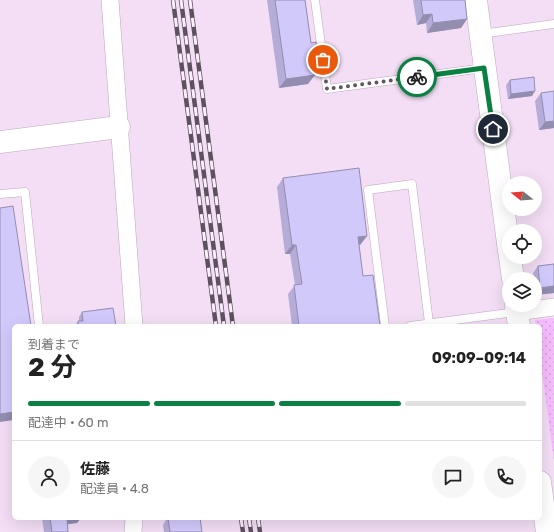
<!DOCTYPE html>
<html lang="ja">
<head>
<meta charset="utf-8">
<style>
  :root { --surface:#fff; --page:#f6f6f6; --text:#222; --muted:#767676; --line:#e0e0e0; --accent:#0b8043 }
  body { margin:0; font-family:Rubik,"Noto Sans JP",sans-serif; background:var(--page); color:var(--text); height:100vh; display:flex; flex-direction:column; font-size:15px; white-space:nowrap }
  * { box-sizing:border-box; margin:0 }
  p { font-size:13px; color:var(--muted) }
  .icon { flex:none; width:22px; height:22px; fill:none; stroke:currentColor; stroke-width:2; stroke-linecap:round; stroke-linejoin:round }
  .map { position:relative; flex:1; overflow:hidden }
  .side { position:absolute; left:12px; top:324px; width:530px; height:196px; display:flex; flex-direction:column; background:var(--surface); border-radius:6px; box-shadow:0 4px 16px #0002 }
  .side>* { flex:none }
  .needle { width:26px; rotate:287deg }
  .controls { position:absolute; left:502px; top:176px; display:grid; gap:8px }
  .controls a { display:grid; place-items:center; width:40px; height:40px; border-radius:50%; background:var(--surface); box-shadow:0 4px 16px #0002; font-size:20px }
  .pin { position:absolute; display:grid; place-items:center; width:34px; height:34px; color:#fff; margin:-17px; border:2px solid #fff; border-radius:50%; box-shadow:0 1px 4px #0007 }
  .courier { position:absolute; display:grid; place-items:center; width:40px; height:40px; margin:-20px; border:3px solid #0b8043; border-radius:50%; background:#fff; color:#222; box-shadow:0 1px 5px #0007 }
  .summary em { font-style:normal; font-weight:700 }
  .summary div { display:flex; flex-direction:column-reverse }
  .summary { display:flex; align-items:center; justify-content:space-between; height:68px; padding:0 16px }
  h1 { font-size:26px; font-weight:700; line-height:30px }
  .bar { display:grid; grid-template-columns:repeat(4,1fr); gap:6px 4px; align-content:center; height:48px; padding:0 16px }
  .bar i { height:5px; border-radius:3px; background:var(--line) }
  .bar .selected { background:var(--accent) }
  .bar p { grid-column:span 4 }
  .line { display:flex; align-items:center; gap:10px; padding:0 16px; border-top:1px solid var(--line) }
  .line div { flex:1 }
  .round { display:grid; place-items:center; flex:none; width:42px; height:42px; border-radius:21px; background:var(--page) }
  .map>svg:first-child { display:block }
  .green { fill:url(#green-dots) }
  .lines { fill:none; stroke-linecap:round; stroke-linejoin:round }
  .lane-casing { stroke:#bca7be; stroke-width:9 }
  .street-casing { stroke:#bca7be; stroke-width:18 }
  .secondary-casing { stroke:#bca7be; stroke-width:23 }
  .lane { stroke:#fff; stroke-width:8 }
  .street { stroke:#fff; stroke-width:17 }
  .secondary { stroke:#fff; stroke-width:22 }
  .rail-casing { stroke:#5d515e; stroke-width:4.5 }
  .rail { stroke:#fbeefd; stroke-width:3; stroke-dasharray:9; stroke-linecap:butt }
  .wall { fill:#b5add8 }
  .shaded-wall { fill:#938db0 }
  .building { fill:#d2c9fb; stroke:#938db0 }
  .done { stroke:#615562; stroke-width:4; stroke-dasharray:0 7.2 }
  .route { stroke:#0b8043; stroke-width:5 }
</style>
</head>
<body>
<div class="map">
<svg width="554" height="532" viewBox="0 0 554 532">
  <defs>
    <pattern id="green-dots" width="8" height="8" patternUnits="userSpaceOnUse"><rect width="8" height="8" fill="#f6bdfc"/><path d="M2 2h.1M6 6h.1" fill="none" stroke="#d2a1d7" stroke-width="1.8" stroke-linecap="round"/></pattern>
  </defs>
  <rect width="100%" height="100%" fill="#f3def5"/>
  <!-- green -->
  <path class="green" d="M554,318V461L540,357V326H536L535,320Z"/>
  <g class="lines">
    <!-- lane casing -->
    <g class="lane-casing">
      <path id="lane" d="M315,0L327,89L484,68
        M481,34L554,24
        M0,194L25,192L39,326
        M385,326L368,190L412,184L429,323
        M410,326L516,312"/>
    </g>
    <!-- street casing -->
    <g class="street-casing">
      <path id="street" d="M110,0L134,326
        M517,312L554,307
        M133,532L134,518"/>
    </g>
    <!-- secondary casing -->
    <g class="secondary-casing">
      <path id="secondary" d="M476,0L509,251
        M0,142L119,127
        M510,257L513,279
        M516,305L519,326
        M540,482L547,532"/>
    </g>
    <!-- lane -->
    <use href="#lane" class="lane"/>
    <!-- street -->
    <use href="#street" class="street"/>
    <!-- secondary -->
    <use href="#secondary" class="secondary"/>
    <!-- rail casing -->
    <g class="rail-casing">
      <path id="rail" d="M173,0L216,326
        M181,0L224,326
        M190,0L233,326
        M241,518L243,532
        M249,518L251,532
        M258,518L260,532"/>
    </g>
    <!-- rail -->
    <use href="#rail" class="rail"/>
  </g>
  <!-- wall -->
  <path class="wall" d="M267,0H305L311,43L317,55L313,61L308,84L279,88Z
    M413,0H465L467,19L461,28L427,33L426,23L417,25Z
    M510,80L532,96L508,99L506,85Z
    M541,93L554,128L539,130L535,101Z
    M283,178L367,236L360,245H359L363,276L380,326H292L288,294L295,285L290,254H285L277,187Z
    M554,264V293L535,295V279H534L533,273L538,266Z
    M82,312L116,326H75L78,321H79V317Z
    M42,518H81L77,523L68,524V532H44Z
    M167,518H200L202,532H164L163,525Z"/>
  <!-- shaded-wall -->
  <path class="shaded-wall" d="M432,14L426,23L417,25L423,15Z
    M467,19L461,28L427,33L433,23Z
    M312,55H317L311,64Z
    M315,75L308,84L279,88L286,79Z
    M535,91L532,96L508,99L511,94Z
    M554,121V128L539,130L545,122Z
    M367,236L360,245L352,246L358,237Z
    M292,245H296L290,254H285Z
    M554,286V293L535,295L540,288Z
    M14,412V420L0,422V414Z
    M65,518H81L77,523L60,525Z"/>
  <!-- building -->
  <path class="building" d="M275,0H305L311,43L316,42L317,55H312L315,75L286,79Z
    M421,0H465L467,19L433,23L432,14L423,15Z
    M534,77L535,91L511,94L510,80Z
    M554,91V121L545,122L541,93Z
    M359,168L367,236L358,237L363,276L373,275L380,326H299L294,285L302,284L296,245H292L283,178Z
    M13,206L31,326H14V412L0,414V208Z
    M554,264V286L540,288L538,266Z
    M113,308L116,326H79L78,321H83L82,312Z
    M50,518H67L68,532H52Z
    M168,518H200L202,532H170Z"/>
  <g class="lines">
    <!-- done -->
    <path class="done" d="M323,60L327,89L417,77"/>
    <!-- route -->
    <path class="route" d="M417,77L484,68L493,129"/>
  </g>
</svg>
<div class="controls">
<a><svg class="needle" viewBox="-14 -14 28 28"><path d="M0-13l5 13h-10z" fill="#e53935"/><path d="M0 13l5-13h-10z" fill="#767676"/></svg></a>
<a><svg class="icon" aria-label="locate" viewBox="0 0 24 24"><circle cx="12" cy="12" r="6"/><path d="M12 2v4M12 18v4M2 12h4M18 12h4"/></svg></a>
<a><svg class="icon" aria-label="layers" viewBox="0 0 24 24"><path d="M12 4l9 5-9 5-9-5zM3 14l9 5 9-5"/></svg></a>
</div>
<div class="pin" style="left:323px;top:60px;background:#ea580c"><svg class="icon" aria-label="bag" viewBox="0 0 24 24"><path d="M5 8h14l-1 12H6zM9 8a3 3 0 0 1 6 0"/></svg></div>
<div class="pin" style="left:493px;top:129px;background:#1f2937"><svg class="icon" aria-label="home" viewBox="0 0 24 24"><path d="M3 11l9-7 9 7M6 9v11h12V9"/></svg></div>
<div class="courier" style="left:417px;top:77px"><svg class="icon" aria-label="bike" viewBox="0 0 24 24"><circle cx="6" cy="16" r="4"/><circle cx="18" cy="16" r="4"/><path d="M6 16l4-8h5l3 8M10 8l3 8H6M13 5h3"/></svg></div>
<section class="side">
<div class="summary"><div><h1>2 分</h1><p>到着まで</p></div><em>09:09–09:14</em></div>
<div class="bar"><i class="selected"></i><i class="selected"></i><i class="selected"></i><i></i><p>配達中 · 60 m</p></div>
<div class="line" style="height:72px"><a class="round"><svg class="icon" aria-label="person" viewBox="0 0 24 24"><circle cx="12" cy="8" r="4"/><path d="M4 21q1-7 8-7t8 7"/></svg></a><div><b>佐藤</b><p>配達員 · 4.8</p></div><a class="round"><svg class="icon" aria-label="chat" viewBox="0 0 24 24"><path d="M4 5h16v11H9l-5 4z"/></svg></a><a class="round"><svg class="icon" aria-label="phone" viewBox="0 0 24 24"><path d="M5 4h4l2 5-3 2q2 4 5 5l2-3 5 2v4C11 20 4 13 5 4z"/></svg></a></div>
</section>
</div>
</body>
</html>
